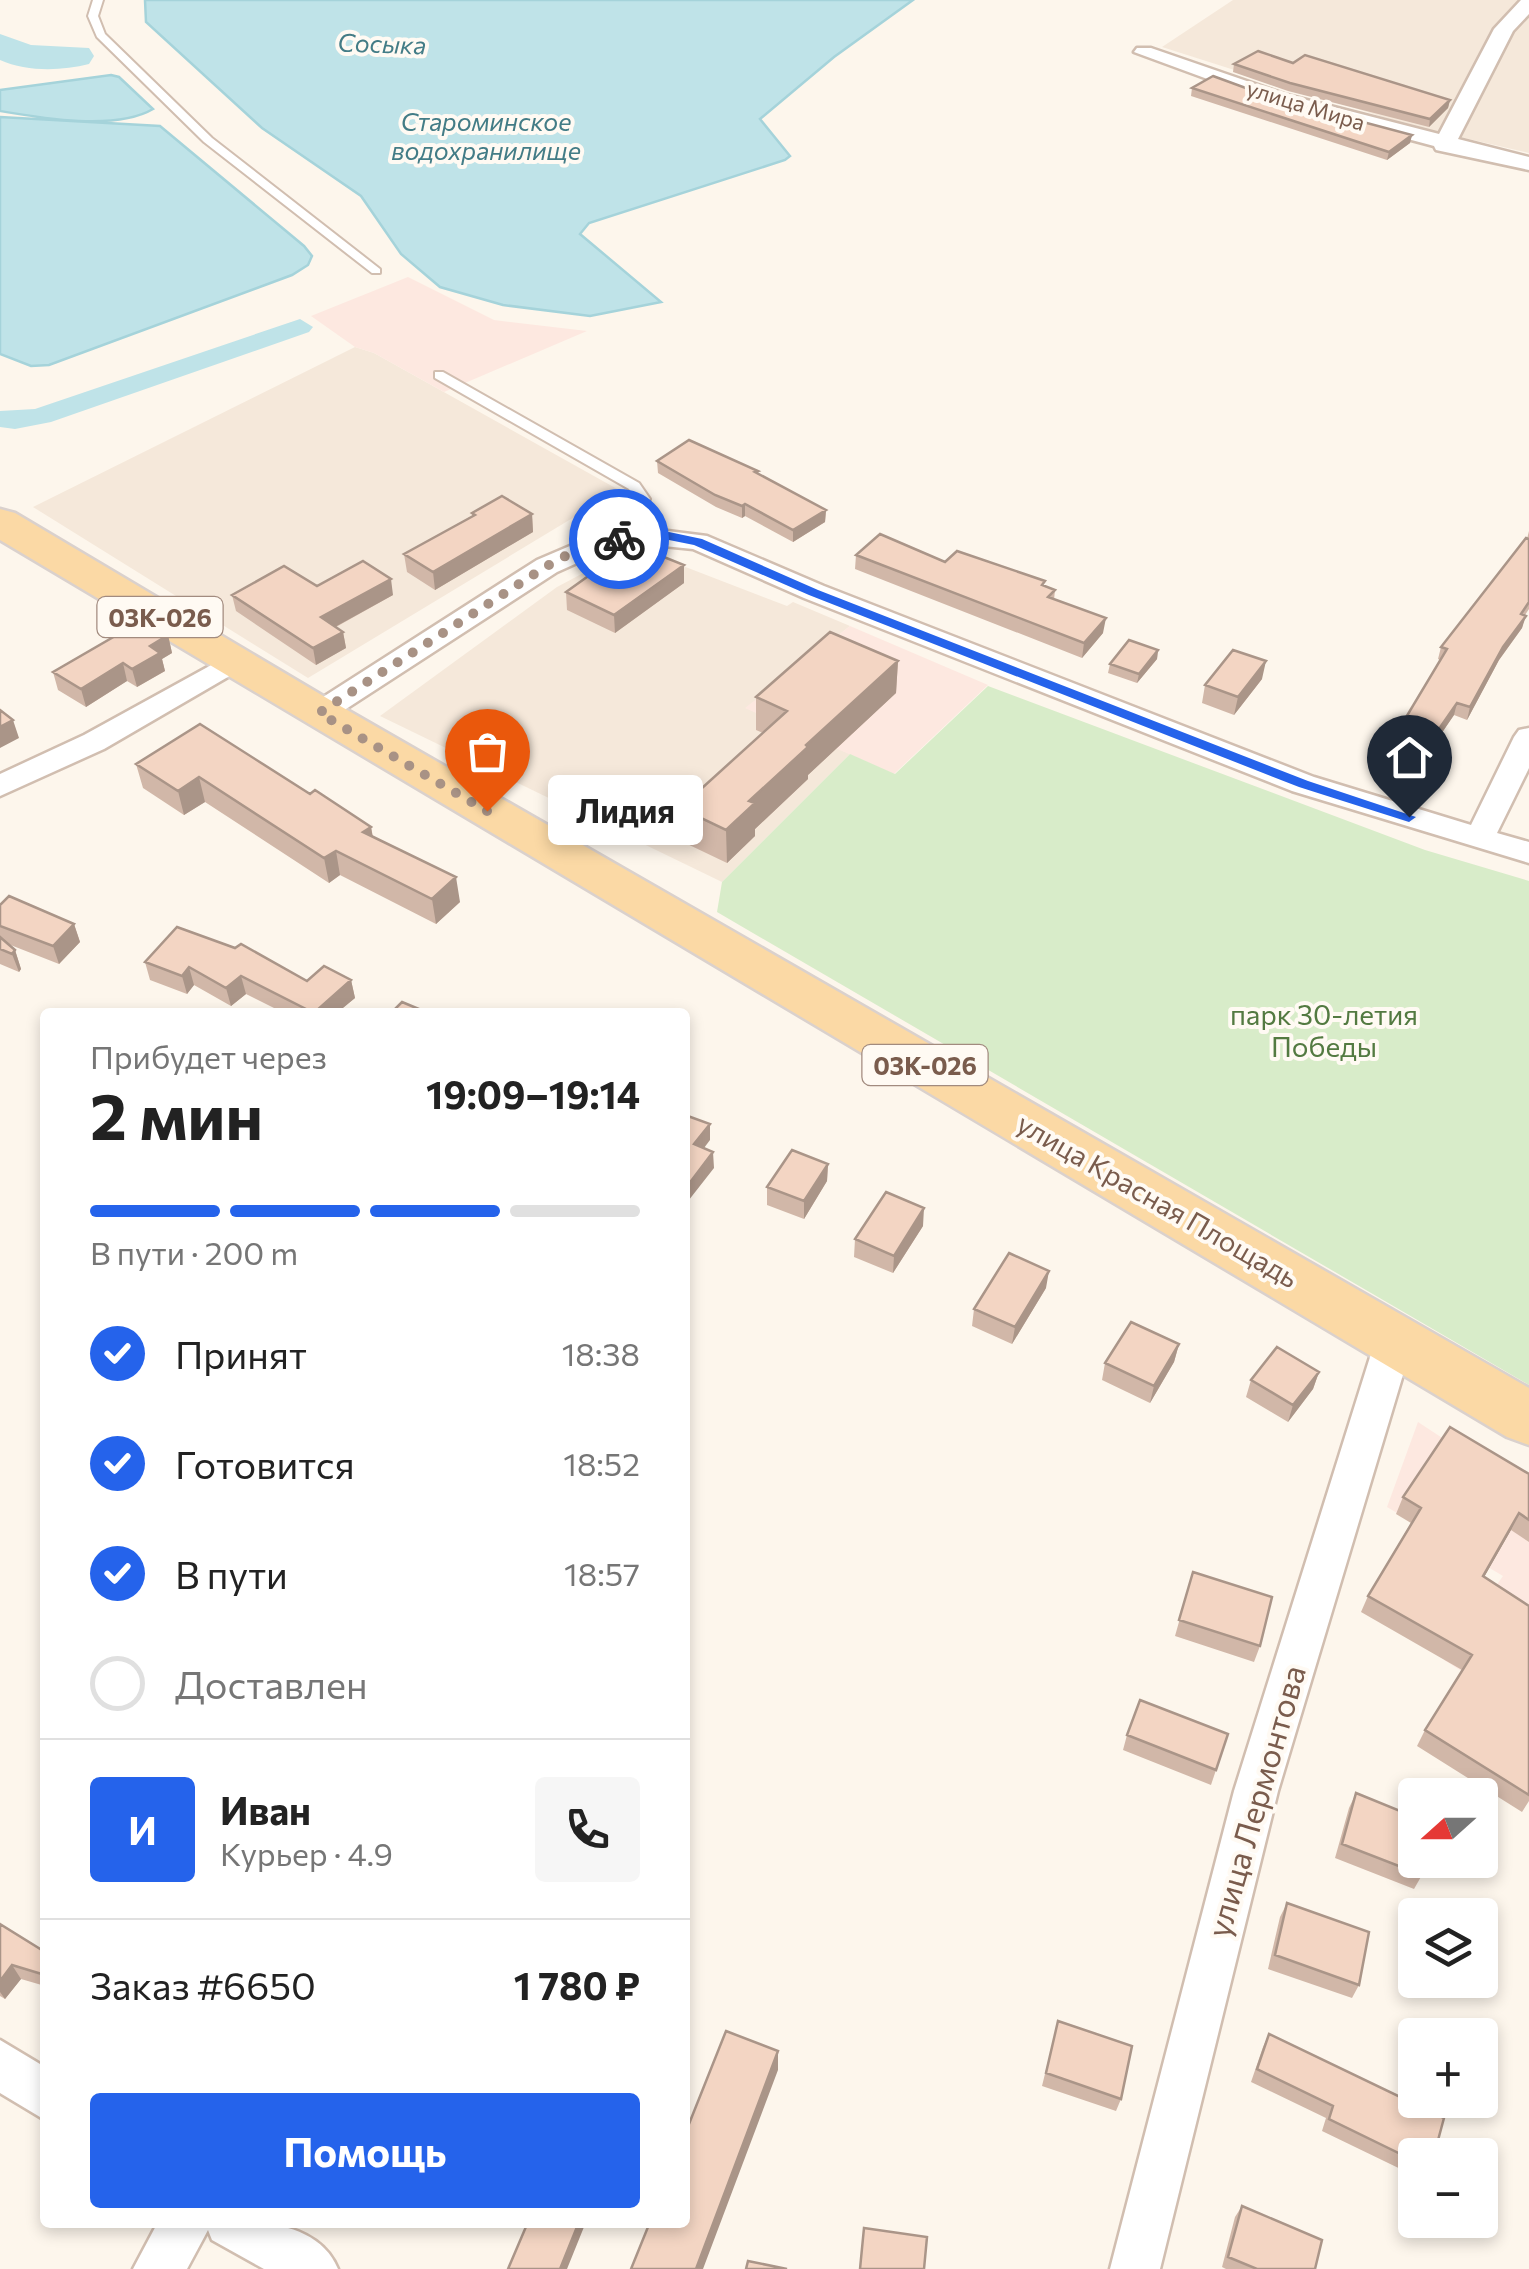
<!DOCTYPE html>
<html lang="ru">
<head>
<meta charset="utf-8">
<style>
  :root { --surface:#fff; --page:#f6f6f6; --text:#222; --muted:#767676; --line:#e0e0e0; --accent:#2563eb }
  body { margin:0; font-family:Commissioner,sans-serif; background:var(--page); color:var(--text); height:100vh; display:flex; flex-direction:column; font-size:38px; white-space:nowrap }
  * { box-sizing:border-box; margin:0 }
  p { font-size:32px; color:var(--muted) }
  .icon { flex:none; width:55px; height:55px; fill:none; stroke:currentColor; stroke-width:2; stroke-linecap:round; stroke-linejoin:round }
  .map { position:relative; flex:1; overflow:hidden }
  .panel { position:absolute; left:40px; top:1008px; width:650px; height:1220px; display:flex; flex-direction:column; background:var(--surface); border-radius:10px; box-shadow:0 5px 15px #0003 }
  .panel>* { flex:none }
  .needle { width:65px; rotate:249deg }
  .controls { position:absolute; left:1398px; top:1778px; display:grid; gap:20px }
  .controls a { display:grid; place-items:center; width:100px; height:100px; border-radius:10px; background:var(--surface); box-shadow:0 5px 15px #0003; font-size:50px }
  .pin { position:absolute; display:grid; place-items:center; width:85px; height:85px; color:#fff; margin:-102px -42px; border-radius:50% 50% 50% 0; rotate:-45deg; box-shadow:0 0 10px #0007 }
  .pin .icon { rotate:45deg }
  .courier { position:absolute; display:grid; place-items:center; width:100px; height:100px; margin:-50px; border:8px solid #2563eb; border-radius:50%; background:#fff; color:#222; box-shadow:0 2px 12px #0007 }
  .bubble { position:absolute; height:70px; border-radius:10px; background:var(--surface); box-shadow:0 5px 15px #0003; font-size:32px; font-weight:700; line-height:70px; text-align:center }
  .head em { font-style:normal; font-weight:700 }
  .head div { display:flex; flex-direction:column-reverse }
  .head { display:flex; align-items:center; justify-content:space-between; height:170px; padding:0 50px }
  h1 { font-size:65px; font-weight:700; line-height:75px }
  .bar { display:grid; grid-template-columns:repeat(4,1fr); gap:15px 10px; align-content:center; height:120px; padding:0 50px }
  .bar i { height:12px; border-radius:8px; background:var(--line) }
  .bar .current { background:var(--accent) }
  .bar p { grid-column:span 4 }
  .line { display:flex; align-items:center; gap:25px; padding:0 50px; border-top:2px solid var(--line) }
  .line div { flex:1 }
  .round { display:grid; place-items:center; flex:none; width:105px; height:105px; border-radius:10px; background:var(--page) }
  ol { padding:0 50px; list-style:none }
  li { display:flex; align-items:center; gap:30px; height:110px }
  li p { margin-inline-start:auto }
  li .icon { padding:10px; border-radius:50%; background:var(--accent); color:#fff; stroke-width:4 }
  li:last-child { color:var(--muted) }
  li i { width:55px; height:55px; border:5px solid var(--line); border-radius:50% }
  .cta { display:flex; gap:20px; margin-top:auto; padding:20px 50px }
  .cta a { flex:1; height:115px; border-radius:10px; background:var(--accent); color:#fff; font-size:40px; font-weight:700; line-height:115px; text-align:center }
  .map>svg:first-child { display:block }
  .residential { fill:#f5e8da }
  .commercial { fill:#fde8e0 }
  .green { fill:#d8ecc9 }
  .water { fill:#bfe3e8; stroke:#a5d3da; stroke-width:2.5 }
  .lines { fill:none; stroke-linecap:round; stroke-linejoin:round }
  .canal { fill:#bfe3e8; fill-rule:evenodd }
  .river { fill:#bfe3e8; fill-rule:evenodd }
  .service-casing { stroke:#d1beb0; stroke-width:4 }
  .minor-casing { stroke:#d1beb0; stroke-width:5 }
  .primary-casing { stroke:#dad1cd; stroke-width:5 }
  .service { fill:#fff; fill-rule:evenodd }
  .minor { fill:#fff; fill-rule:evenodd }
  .primary { fill:#fbd9a5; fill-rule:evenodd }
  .wall { fill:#d1b7a8 }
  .shaded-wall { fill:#aa9588 }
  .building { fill:#f3d5c3; stroke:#aa9588; stroke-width:2.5 }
  .route { fill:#2563eb }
  .done { stroke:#a89285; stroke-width:10; stroke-dasharray:0 18 }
  .labels { text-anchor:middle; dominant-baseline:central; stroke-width:8; stroke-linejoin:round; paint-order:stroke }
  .far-street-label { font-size:22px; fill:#7a5c4d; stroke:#fffaf3 }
  .far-water-label { font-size:25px; font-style:italic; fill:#437c86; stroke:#fffaf3 }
  .shield { fill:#fffaf3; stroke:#a28b7f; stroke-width:2.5 }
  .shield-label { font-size:25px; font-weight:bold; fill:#7a5c4d }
  .park-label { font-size:28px; fill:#537a41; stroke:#fffaf3 }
  .street-label { font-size:28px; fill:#7a5c4d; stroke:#fffaf3 }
  .near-street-label { font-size:32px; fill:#7a5c4d; stroke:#fffaf3 }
</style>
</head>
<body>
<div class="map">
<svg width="1529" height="2269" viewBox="0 0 1529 2269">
  <rect width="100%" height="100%" fill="#fdf6ec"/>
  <!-- residential -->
  <path class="residential" d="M1233,0H1529V153L1408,125L1162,47Z
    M355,347L374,353L619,490L308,678L33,507Z
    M657,556L787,606L793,602L850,626L746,708L850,754L722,882L380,716L557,587L608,560Z"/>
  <!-- commercial -->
  <path class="commercial" d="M408,277L494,320L587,331L444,392L374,353L355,347L311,316Z
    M850,626L988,685L894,774L745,708Z
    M1418,1422L1529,1495V1691L1487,1687L1444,1660L1503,1576L1387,1507Z"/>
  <!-- green -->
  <path class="green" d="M988,686L1425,850L1529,881V1385L717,912L722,882L850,754L895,774Z"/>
  <!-- water -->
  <path class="water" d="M145,0H913L834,57L760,119L790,156L785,160L589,223L580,234L661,302L590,316L503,305L440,287L401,254L361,196L262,128L146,22Z
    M111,75L119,77L153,109C116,131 41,118 0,111V90Z
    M0,117L160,126L304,246L312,256L308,265L292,275L49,365L31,366L0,354Z"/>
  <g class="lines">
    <!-- canal -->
    <path class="canal" d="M300,319L313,327L309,332L51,422L15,429L0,427V411L35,409Z"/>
    <!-- river -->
    <path class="river" d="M0,34L31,45L89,48L94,56L89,64C61,71 27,72 0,60Z"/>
    <!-- service casing -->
    <g class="service-casing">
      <path id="service" d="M93,0H103L98,16L105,34L212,138L380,269V273H372L204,142L97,37L88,16Z
        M435,372H443L639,483L650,499L636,540H626L624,537L636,499L629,489L435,378Z"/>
    </g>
    <!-- minor casing -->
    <g class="minor-casing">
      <path id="minor" d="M1521,0H1529V14L1513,31L1458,139L1529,157V170L1436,150L1434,146L1273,103L1134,52L1137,48H1151L1287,95L1439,134L1494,29Z
        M644,528L707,536L824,586L1314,777L1471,825L1514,737L1519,730L1529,728V768L1497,833L1529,842V863L1292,791L804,598L693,549L644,544L606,550L557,572L329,720H309L304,713L309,706L537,560L591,537Z
        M235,652L245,655L249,661L245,667L104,749L0,796V774L84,735Z
        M1395,1323L1408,1327L1414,1338L1278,1791L1160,2269H1110L1234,1791L1376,1338L1382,1327Z
        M0,2040L45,2067V2120L0,2093Z
        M158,2222C214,2222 313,2207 338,2269H264L212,2240L208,2230L187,2269H133Z"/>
    </g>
    <!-- primary casing -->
    <g class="primary-casing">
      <path id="primary" d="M0,509L15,513L335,703L1529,1388V1445L1507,1437L0,540Z"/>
    </g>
    <!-- service -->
    <use href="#service" class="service"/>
    <!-- minor -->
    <use href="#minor" class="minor"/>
    <!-- primary -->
    <use href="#primary" class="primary"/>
  </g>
  <!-- wall -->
  <path class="wall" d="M1293,63L1450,100L1448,108L1429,127L1288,91L1233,72L1234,64Z
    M1192,88L1273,98L1412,135L1410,143L1387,160L1191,96Z
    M657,461L758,474L826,510L825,522L793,542L745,516L742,518L716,507L658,473Z
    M472,513L532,514L533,532L435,590L407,572L404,554L472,516Z
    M1529,531V609L1525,615L1522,628L1499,660L1467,720L1454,715L1411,778L1380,767L1384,754L1440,660L1438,659L1441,647L1527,539Z
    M856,555L945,562L1044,586L1055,590L1054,600L1103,633L1082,658L855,569Z
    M613,581L684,583L615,633L567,610L566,592Z
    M317,586L393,595L336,627L343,632L346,648L316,665L236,611L232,595Z
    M168,635L172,653L162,659L165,671L137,687L127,681L86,707L58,690L53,672Z
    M1158,650L1157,659L1137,683L1108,673L1110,664Z
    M898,661L896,693L808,775V779L755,829V836L727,863L681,841L680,808L763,733L756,730V697Z
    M1262,679L1234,715L1202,703L1205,685Z
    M136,764L310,794L371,827L373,837L460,902L436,924L340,875L329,883L205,802L184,815L143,788Z
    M0,905L74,924L80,942L59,964L8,944L15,950L21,969L19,972L0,964Z
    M145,962L307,981L351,980L355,998L338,1012H282L246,994L231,1006L194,985L187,994L150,980Z
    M828,1164L827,1181L804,1219L767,1205V1187Z
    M923,1226L893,1273L854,1257L855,1239Z
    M1046,1288L1012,1344L972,1326L974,1309Z
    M1179,1344L1174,1362L1150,1403L1102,1380L1105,1363Z
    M1319,1372L1313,1389L1288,1422L1246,1397L1251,1380Z
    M1529,1474V1542L1511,1530L1484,1577L1529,1606V1801L1522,1812L1417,1746L1425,1730L1462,1670L1361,1612L1368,1596L1411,1523L1396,1514L1403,1497Z
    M1193,1572L1260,1646L1254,1662L1175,1636Z
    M1127,1735L1216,1770L1211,1785L1123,1750Z
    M1356,1793L1422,1875L1414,1889L1335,1858L1349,1808Z
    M1287,1903L1359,1985L1352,1998L1268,1969L1280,1917Z
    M0,1924L45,1952V1986L21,1979L5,1999L0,1996Z
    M1058,2021L1121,2099L1116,2111L1042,2086Z
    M1269,2034L1415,2155V2176L1322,2131L1326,2118L1251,2082L1263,2047Z
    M1242,2206L1315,2269H1226L1222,2267L1235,2217Z"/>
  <!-- shaded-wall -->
  <path class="shaded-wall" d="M1450,100L1448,108L1429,127L1430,119Z
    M1412,135L1410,143L1387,160L1389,152Z
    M745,504V516L742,518V506Z
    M826,510L825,522L793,542V530Z
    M532,514L533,532L435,590L433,572Z
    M684,565V583L615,633L614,615Z
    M391,579L393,595L324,633L321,617Z
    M1526,616L1522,628L1499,660L1467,720L1470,707L1503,647Z
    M1106,618L1103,633L1082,658L1084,643Z
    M343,632L346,648L316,665L313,648Z
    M168,635L172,653L162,659L165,671L137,687L132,669L150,646Z
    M1158,650L1157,659L1137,683L1139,674Z
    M898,661L896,693L808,775V779L755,829V836L727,863L726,830L749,801L806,745Z
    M1266,661L1262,679L1234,715L1238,697Z
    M123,663L127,681L86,707L81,689Z
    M1457,703L1454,715L1411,778L1414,765Z
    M13,720L19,738L0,748V727Z
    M199,777L205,802L184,815L178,791Z
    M371,827L375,851L363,832Z
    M336,851L340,875L329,883L324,858Z
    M456,877L460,902L436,924L432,899Z
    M74,924L80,942L59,964L53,946Z
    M15,950L21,969L19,972L12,954Z
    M189,967L194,985L187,994L182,976Z
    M241,976L246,994L231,1006L226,988Z
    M351,980L355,998L338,1012H315Z
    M710,1124V1140L695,1160L694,1144Z
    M713,1152L714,1168L685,1205V1189Z
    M828,1164L827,1181L804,1219V1201Z
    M924,1208L923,1226L893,1273L894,1256Z
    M1049,1271L1046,1288L1012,1344L1015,1327Z
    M1179,1344L1174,1362L1150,1403L1154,1386Z
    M1319,1372L1313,1389L1288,1422L1293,1405Z
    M1519,1513L1511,1530L1475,1593L1483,1576Z
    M12,1965L21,1979L5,1999L0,1992V1981Z
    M778,2051V2070L703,2269H696Z
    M579,2222H586L567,2269H560Z"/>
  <!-- building -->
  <path class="building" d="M1258,51L1293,63L1305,55L1450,100L1430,119L1290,83L1234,64Z
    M1213,76L1273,98L1412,135L1389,152L1192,88Z
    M689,440L758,471L755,472L826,510L793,530L745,504L742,506L715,495L657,461Z
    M502,496L532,514L433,572L404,554L475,515L472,513Z
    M880,534L945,562L957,551L1045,581L1042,585L1055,590L1048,597L1106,618L1084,643L856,555Z
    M1526,538L1529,539V602L1521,614L1526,616L1503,647L1470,707L1457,703L1414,765L1384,754L1447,649L1441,647Z
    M649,551L684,565L614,615L566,592L594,572L613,581Z
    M363,561L391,579L321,617L343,632L313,648L232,595L284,566L317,586Z
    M148,617L162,625L168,635L150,646L160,653L132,669L123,663L81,689L53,672Z
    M830,632L898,661L806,745L808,747L749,801L755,803L726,830L680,808L787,711L756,697Z
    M1129,640L1158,650L1139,674L1110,664Z
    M1233,650L1266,661L1238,697L1205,685Z
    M0,710L13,720L0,727Z
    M200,724L310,794L315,790L371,827L363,832L456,877L432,899L336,851L324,858L199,777L178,791L136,764Z
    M9,896L74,924L53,946L0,926V905Z
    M177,927L235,948L241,944L307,981L324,966L351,980L315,1012H312L241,976L226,988L189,967L182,976L145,962Z
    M0,937L15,950L12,954L0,949Z
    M402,1002L426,1012H392Z
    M685,1115L710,1124L694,1144L713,1152L685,1189Z
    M792,1150L828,1164L804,1201L767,1187Z
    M886,1192L924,1208L894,1256L855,1239Z
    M1009,1253L1049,1271L1015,1327L974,1309Z
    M1131,1322L1179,1344L1154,1386L1105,1363Z
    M1277,1347L1319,1372L1293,1405L1251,1380Z
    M1450,1427L1529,1474V1520L1519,1513L1483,1576L1529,1606V1795L1425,1730L1472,1655L1368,1596L1421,1508L1403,1497Z
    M1193,1572L1272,1597L1260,1646L1179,1620Z
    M1140,1700L1228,1734L1216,1770L1127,1735Z
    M1356,1793L1415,1817V1860H1425L1422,1875L1342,1844Z
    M1287,1903L1369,1932L1359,1985L1275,1955Z
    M0,1924L45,1952V1975L12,1965L0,1981Z
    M1058,2021L1132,2046L1121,2099L1046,2073Z
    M726,2031L778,2051L696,2269H631L650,2222H685V2134Z
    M1269,2034L1444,2118L1434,2155H1415V2161L1329,2119L1333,2106L1257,2069Z
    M1242,2206L1322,2240L1315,2269H1257L1228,2257Z
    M528,2222H579L560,2269H508Z
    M864,2228L927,2237L924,2269H860Z
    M748,2261L787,2269H746Z"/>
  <!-- route -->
  <path class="route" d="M669,532L702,539L818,590L1308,781L1416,817L1409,822L1299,787L809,595L694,545L669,540L619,543L613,539Z"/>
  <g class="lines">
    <!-- done -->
    <path class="done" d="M487,811L319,713L547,566L571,553L619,539"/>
  </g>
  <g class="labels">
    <!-- far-street labels -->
    <g class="far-street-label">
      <text transform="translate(1306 105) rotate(17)">улица Мира</text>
    </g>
    <!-- far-water labels -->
    <g class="far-water-label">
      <text transform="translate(382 43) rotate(2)">Сосыка</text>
      <text x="486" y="121">Староминское<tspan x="486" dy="29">водохранилище</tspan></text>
    </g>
    <!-- shield labels -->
    <g class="shield">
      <rect x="97.5" y="597" width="125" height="40" rx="8"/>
      <rect x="862.5" y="1045" width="125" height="40" rx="8"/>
    </g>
    <g class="shield-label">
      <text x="160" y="617">03К-026</text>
      <text x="925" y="1065">03К-026</text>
    </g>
    <!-- park labels -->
    <g class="park-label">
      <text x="1324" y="1014">парк 30-летия<tspan x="1324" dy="32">Победы</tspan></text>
    </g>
    <!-- street labels -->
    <g class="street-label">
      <text transform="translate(1158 1200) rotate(30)">улица Красная Площадь</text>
    </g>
    <!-- near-street labels -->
    <g class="near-street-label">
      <text transform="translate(1255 1801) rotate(-74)">улица Лермонтова</text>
    </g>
  </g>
</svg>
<div class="controls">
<a><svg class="needle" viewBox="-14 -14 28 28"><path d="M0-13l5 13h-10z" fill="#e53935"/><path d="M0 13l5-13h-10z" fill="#767676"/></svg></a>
<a><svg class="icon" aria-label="layers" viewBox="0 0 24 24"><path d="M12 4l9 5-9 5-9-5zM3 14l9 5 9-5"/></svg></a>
<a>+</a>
<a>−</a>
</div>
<div class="pin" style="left:487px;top:811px;background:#ea580c"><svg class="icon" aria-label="bag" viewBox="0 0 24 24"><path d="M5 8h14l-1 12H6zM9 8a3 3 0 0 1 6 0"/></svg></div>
<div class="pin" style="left:1409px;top:817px;background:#1f2937"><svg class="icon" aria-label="home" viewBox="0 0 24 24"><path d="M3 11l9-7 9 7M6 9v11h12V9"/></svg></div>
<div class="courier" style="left:619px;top:539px"><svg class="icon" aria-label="bike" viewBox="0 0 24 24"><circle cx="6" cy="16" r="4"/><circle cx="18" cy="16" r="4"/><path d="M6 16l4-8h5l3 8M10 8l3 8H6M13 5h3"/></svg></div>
<div class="bubble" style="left:548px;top:775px;width:155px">Лидия</div>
<section class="panel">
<div class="head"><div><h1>2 мин</h1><p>Прибудет через</p></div><em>19:09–19:14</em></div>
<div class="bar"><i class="current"></i><i class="current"></i><i class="current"></i><i></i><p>В пути · 200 m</p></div>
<ol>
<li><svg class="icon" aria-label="check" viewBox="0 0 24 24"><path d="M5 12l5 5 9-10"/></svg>Принят<p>18:38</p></li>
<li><svg class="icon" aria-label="check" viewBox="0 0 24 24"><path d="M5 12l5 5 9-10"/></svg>Готовится<p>18:52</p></li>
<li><svg class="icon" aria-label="check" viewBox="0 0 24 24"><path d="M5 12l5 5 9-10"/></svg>В пути<p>18:57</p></li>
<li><i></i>Доставлен</li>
</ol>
<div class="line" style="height:180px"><b class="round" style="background:var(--accent);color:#fff">И</b><div><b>Иван</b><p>Курьер · 4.9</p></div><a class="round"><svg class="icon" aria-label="phone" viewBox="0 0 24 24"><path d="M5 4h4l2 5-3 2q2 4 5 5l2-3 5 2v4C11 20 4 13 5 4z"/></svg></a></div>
<div class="line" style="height:130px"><div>Заказ #6650</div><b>1 780 ₽</b></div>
<div class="cta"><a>Помощь</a></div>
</section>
</div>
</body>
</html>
